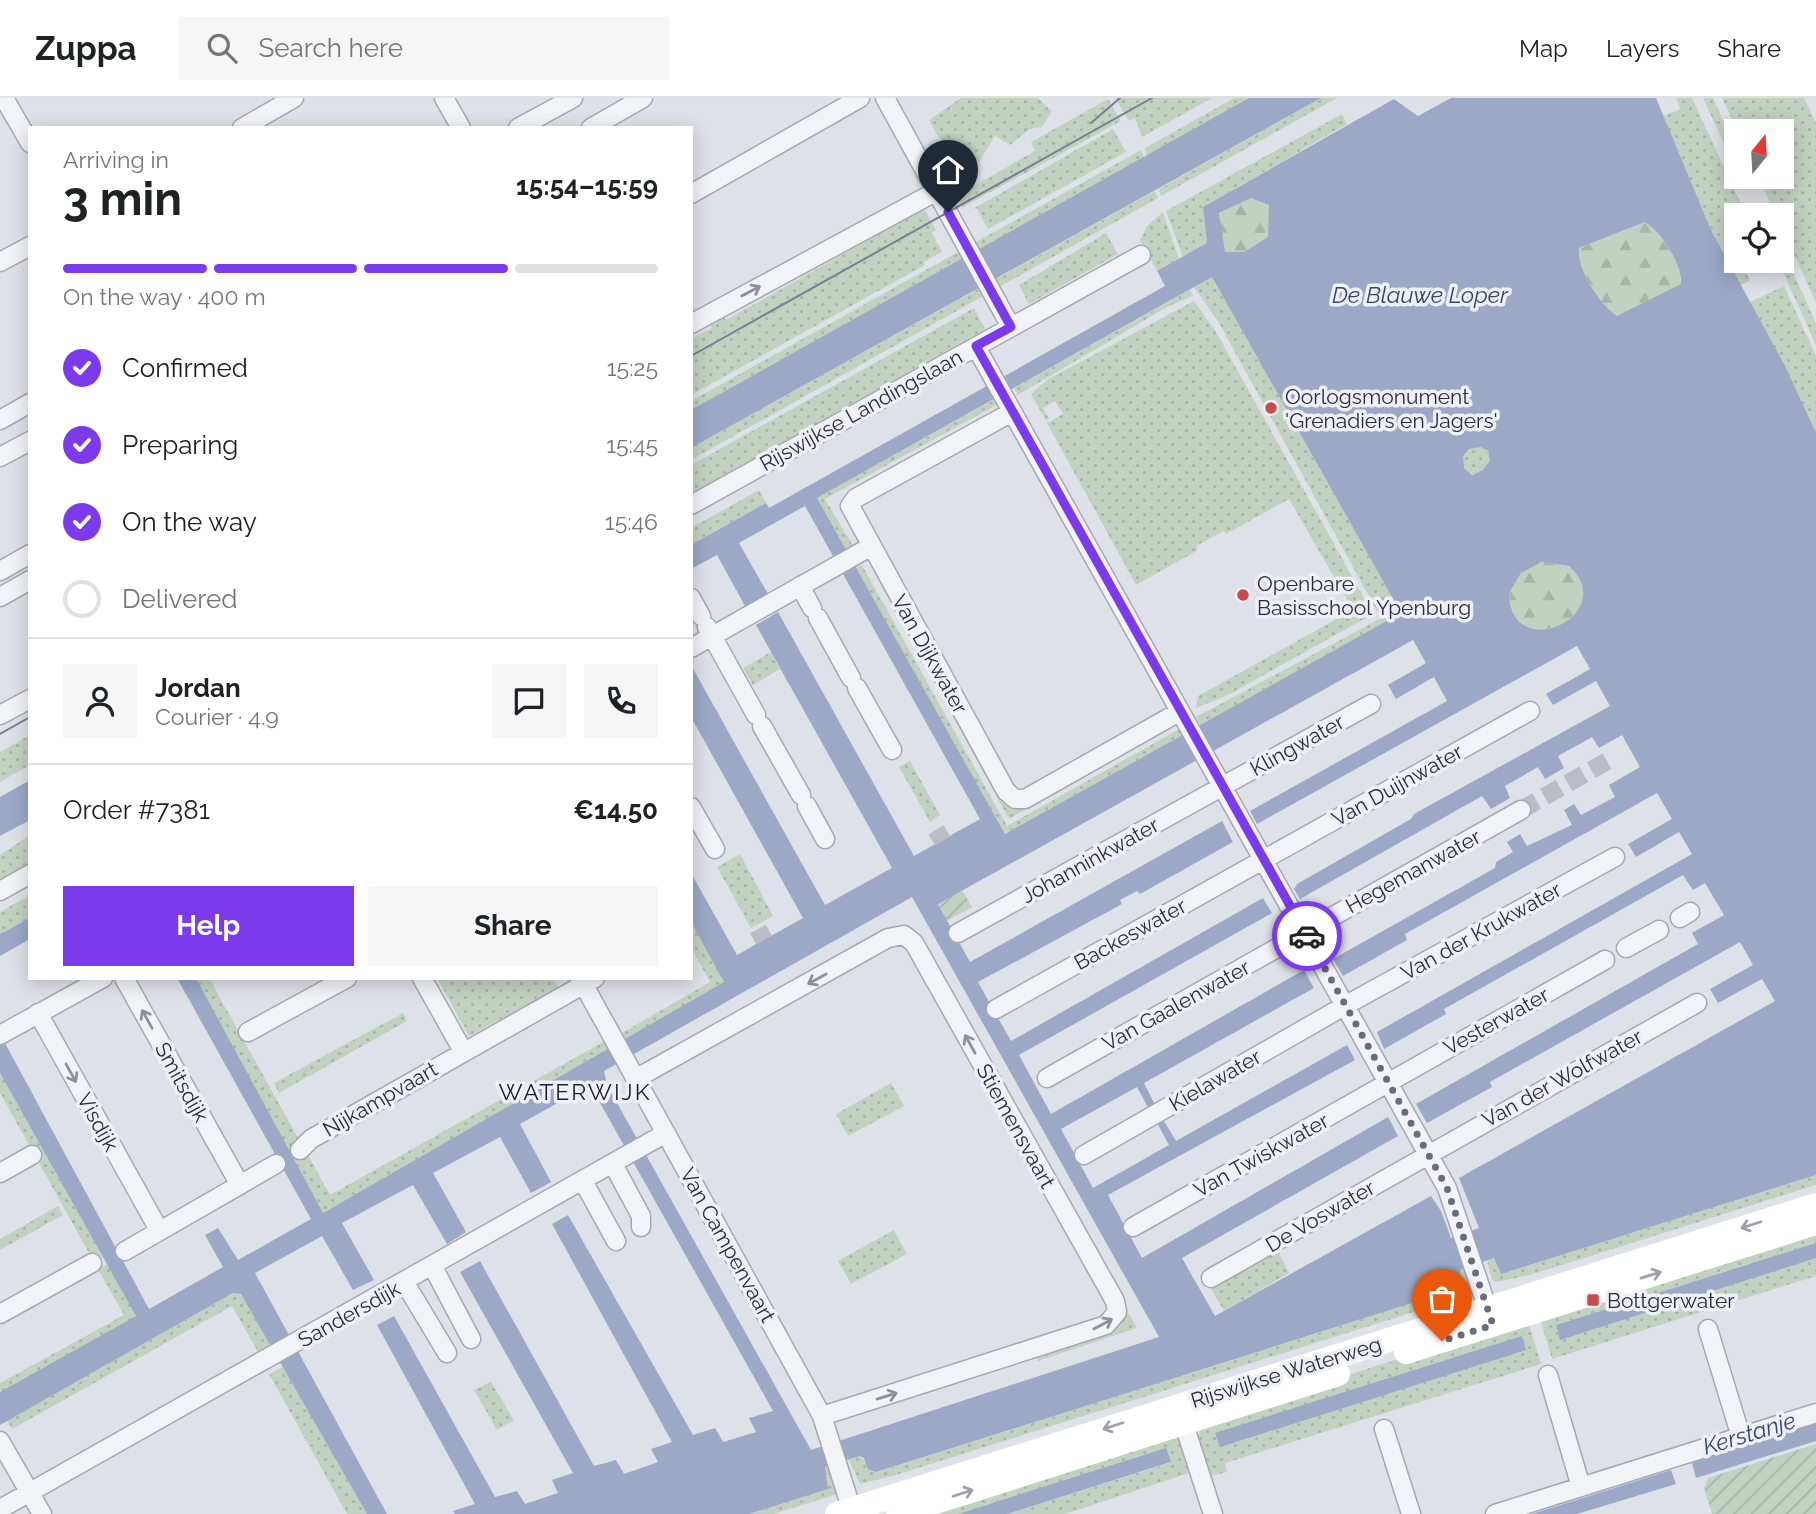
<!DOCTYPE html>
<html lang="en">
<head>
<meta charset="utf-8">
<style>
  :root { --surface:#fff; --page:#f6f6f6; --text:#202124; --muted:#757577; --line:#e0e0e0; --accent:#7c3aed }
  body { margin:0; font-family:Raleway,sans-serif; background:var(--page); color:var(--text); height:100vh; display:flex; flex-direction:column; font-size:26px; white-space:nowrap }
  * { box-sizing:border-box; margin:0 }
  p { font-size:23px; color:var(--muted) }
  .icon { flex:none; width:38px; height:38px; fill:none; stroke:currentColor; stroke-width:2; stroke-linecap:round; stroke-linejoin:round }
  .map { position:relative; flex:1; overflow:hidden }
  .drawer { position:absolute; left:28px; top:28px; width:665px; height:854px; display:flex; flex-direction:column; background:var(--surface); border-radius:0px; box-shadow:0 4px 18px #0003 }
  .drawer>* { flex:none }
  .needle { width:46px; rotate:18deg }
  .tools { position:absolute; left:1724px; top:21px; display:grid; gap:14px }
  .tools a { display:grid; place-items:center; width:70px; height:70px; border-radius:0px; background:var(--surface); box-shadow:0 4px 18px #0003; font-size:35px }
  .pin { position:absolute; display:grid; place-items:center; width:60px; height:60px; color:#fff; margin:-72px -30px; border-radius:50% 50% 50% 0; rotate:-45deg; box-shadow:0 0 7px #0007 }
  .pin .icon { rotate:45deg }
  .courier { position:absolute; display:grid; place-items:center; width:70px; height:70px; margin:-35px; border:5px solid #7c3aed; border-radius:50%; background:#fff; color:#222; box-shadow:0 2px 9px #0007 }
  .summary em { font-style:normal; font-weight:700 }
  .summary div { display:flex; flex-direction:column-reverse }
  .summary { display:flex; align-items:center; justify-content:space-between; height:119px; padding:0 35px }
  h1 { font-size:46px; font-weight:700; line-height:52px }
  .bar { display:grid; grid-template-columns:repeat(4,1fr); gap:10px 7px; align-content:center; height:84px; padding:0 35px }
  .bar i { height:9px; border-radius:5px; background:var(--line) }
  .bar .active { background:var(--accent) }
  .bar p { grid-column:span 4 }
  .line { display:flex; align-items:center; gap:18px; padding:0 35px; border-top:2px solid var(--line) }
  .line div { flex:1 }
  .round { display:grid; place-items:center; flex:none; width:74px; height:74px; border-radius:0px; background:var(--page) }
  ol { padding:0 35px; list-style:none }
  li { display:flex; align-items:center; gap:21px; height:77px }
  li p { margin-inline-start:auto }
  li .icon { padding:7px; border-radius:50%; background:var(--accent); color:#fff; stroke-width:4 }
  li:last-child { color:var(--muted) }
  li i { width:38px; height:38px; border:4px solid var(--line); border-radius:50% }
  .cta { display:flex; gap:14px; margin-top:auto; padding:14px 35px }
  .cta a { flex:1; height:80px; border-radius:0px; background:var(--accent); color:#fff; font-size:28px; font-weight:700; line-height:80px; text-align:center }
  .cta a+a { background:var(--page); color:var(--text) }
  header { display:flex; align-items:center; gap:42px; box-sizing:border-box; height:98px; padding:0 35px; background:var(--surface); border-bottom:2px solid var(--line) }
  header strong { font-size:33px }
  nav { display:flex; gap:38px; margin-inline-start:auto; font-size:24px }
  .search { width:490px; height:63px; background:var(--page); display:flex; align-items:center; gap:18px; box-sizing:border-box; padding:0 24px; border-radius:0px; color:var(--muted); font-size:26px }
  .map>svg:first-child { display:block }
  .grass { fill:url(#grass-dots) }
  .forest { fill:url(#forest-firs) }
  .garden { fill:url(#garden-furrows) }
  .water { fill:#9ba9c7; fill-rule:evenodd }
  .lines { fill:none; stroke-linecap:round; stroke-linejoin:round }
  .street-tunnel { stroke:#bbbdc6; stroke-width:18; stroke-dasharray:18 9; stroke-linecap:butt }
  .street-casing { stroke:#a5a7b2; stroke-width:21 }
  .street { stroke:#f2f3f7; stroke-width:18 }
  .secondary { stroke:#fff; stroke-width:24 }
  .tram { stroke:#797e91; stroke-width:2 }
  .oneway { stroke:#8e909b }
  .oneway2 { stroke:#9fa0a9 }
  .done { stroke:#696c7a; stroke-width:7; stroke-dasharray:0 12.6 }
  .route { stroke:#7c3aed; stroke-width:9 }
  .poi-dot { fill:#ca4a48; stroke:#eff0f6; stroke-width:2.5 }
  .labels { text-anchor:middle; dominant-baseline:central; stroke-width:7; stroke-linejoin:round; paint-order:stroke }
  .poi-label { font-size:21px; fill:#292d3f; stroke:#eff0f6; text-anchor:start }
  .street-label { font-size:21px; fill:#292d3f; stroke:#eff0f6 }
  .water-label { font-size:23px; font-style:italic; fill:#344571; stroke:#eff0f6 }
  .neighbourhood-label { font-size:23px; letter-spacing:2px; fill:#1b1e30; stroke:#eff0f6 }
</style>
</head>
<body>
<header>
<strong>Zuppa</strong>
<div class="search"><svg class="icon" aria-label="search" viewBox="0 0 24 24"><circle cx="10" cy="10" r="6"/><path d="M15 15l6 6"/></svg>Search here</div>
<nav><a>Map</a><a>Layers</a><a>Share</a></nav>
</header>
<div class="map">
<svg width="1816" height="1416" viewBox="0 0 1816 1416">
  <defs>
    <pattern id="grass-dots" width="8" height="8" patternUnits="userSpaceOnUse" patternTransform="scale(1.75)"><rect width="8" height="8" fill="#c2d2c1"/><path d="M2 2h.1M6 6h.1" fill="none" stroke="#a7b5a7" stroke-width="1.8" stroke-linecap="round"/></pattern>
    <pattern id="forest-firs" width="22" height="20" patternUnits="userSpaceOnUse" patternTransform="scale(1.75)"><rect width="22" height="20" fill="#c2d2c1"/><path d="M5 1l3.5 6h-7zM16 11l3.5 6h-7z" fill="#a7b5a7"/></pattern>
    <pattern id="garden-furrows" width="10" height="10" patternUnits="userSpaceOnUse" patternTransform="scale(1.75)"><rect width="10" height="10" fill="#c2d2c1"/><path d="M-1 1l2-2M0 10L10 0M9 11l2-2" fill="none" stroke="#a7b5a7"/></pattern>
  </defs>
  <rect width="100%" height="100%" fill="#dfe1e8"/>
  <!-- grass -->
  <path class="grass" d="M961,0H1038L1052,13L1042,29L1030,31L1010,47L995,38L979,64H967L937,37L929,22Z
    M1115,0H1212L1142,39L1135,20L1129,23Z
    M1234,0H1249L1147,58L1145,50Z
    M1321,0H1337L1161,98L1159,91Z
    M1676,0H1692L1746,117H1736V143L1732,145L1736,163H1741L1750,183L1741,187L1711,132L1663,18L1680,11Z
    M1703,0H1713L1736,51V72Z
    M1722,0H1804L1816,25V205L1782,129V117H1776L1758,79H1782V33H1737Z
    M1108,1L1121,23L963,109L956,98L1035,53L1031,44Z
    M1342,16L1347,26L1203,109L1207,145L1183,159L1166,113Z
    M1113,31L1126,54L988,131L976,110L966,115Z
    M1141,52L1144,59L691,312V303Z
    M1155,93L1158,100L691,362V350Z
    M924,111L936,132L932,135L942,154L924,164L925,167L691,297V241L712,230L710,225L723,218L726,222Z
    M1163,114L1179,161L1157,173L1140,142L1148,127Z
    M1106,135L1118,156L1029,206L1019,187Z
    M1782,150L1816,225V247L1778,163H1782Z
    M1212,179L1401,515L1201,627L1196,619L1381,520L1219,225L1194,189Z
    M1784,188L1816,258V335L1750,204Z
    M1190,192L1193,198L1167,209L1018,297L1014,290Z
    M1194,203L1216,234L1373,516L1230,596L1196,610L1198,598L1353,512L1289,401L1226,436L1224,433L1196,448L1198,452L1136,487L1047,325L1063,316L1055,303L1043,310L1049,321L1046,323L1031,296L1047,282Z
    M974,210L985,231L691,395V367Z
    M997,300L1000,305L825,401L853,448L846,452L817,400Z
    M1462 362a14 14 0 1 1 28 0a14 14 0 1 1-28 0Z
    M759,392L766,405L691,447V430Z
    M862,467L1007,728L1181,630L1184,636L1005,736L856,470Z
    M870,467L1006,701L1171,625H1177L1009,721Z
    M771,554L780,571L753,587L743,570Z
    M30,637V667L0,684V654Z
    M910,663L940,717L930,724L899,669Z
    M30,737V765L0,781V757Z
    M740,756L773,818L751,830L717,769Z
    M30,797V820L0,836V814Z
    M691,824L725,884L626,941L622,935L710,884L691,849Z
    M196,880H209L302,1047L289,1054Z
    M437,880H553L559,890L469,938Z
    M403,915L407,923L279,995L274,985Z
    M605,943L609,951L323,1115L292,1060L306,1053L330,1097Z
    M0,975L103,1159L94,1164L0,995Z
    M891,985L904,1008L848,1038L836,1016Z
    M1047,1070L1137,1230L1038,1263L1037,1260L1093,1242L1090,1237L1117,1225Z
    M1816,1077V1087L1530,1177L1497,1184L1492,1182L1487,1163L1494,1160L1501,1176Z
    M58,1108L63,1117L0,1152V1141Z
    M1816,1129V1145L1556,1227L1560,1241L1816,1160V1178L1552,1261L1541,1224Z
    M894,1132L907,1156L851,1186L838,1163Z
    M1277,1151L1289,1175L1224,1213L1209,1187Z
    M107,1166L137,1218L0,1294V1285L124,1217L98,1171Z
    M1468,1169L1477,1194L896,1377L860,1386L849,1362L860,1358L876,1374L893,1369L1463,1189L1459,1172Z
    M233,1195L241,1196L270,1246L258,1254L232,1208L12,1331L7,1323Z
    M1527,1220L1541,1266L1225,1365L1227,1374L1207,1379L1196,1341L1202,1329L1320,1286Z
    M283,1269L367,1416H347L269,1276Z
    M491,1284L514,1322L497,1332L474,1292Z
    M1179,1339L1189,1361L1185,1363L1189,1375L1065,1416H1007L1170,1365L1166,1351L958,1416H908Z
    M832,1367L837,1396L774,1416H749L828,1391L825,1369Z"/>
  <!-- forest -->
  <path class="forest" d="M1251,100L1270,107L1268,139L1244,154H1224L1219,115Z
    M1645,124C1661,133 1683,168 1681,187L1617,218C1599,204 1577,172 1579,150Z
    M1542,464L1569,468C1622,517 1510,568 1509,495L1521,475Z"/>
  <!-- garden -->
  <path class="garden" d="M962,792L972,809L947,823L938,805Z
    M1816,1346V1416H1712L1704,1390L1708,1380Z"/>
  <!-- water -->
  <path class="water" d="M1249,0H1321L691,350V312Z
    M1451,0H1656L1711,132L1785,268L1816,335V1077L1501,1176L1494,1160L1460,1172L1463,1189L876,1374L868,1371L864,1360L860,1358L825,1369L828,1391L749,1416H455L453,1413L475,1406L377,1227L394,1218L495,1399L517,1393L525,1406L558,1395L552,1382L573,1375L460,1174L480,1163L594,1368L616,1362L624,1376L658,1364L651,1351L672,1344L552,1126L568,1117L693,1337L715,1330L723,1344L756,1334L749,1320L773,1313L590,987L520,1026L551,1084L531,1095L500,1039L433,1075L466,1134L447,1146L413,1087L342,1125L374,1182L353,1192L322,1138L255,1175L387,1416H367L241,1196L233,1195L0,1327V1294L136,1218L0,975V936L149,1211L223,1169L205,1137L218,1130L238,1162L311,1121L177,880H196L323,1115L724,884L691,824V775L737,857L803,820L691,619V567L825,807L892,770L756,527L778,514L914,758L980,721L805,408L739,445L768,496L745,508L717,457L691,471V447L766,405L769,410L1165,188L1157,173L1207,145L1203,109L1394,1L1418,18ZM1251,100L1269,107L1268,139L1244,154H1225L1219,115ZM1645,124C1661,133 1683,168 1681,186L1617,218C1599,205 1577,172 1579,150ZM1212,179L1401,515L1005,736L817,400ZM1481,349L1488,353L1490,363L1482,373L1472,377L1464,370L1463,358L1469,351ZM1542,464L1569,468C1622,517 1510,568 1509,495L1521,475ZM1413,542L1426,565L1388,587L1396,601L1434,579L1447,603L1250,713L1257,726L1577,548L1590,571L1546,596L1553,607L1596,583L1610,608L1414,716L1411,721L1297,786L1294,791L1300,801L1482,698L1491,711L1510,700L1505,688L1538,669L1545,681L1564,670L1558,658L1592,639L1599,650L1622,637L1640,669L1609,687L1615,699L1581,717L1574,706L1564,712L1572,727L1527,748L1520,736L1507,744L1513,754L1496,764L1495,770L1333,861L1343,878L1407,842L1405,836L1657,695L1672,721L1628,746L1636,759L1679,734L1692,756L1377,934L1384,951L1446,916L1444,911L1683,777L1693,792L1705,785L1724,817L1692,835L1698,846L1416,1006L1427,1025L1492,989L1490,984L1740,844L1753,867L1710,891L1718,905L1762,881L1775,903L1459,1080L1479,1130L1451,1140L1441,1113L1431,1098L1215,1218L1182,1160L1398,1038L1388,1019L1142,1160L1108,1097L1355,962L1347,947L1176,1043L1162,1020L1156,1023L1169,1047L1093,1090L1061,1031L1137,989L1150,1013L1156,1009L1144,985L1314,890L1304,872L1051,1016L1019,957L1272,815L1263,800L1011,943L978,884L1122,806L1120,802L1137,793L1140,796L1233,744L1222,723L970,864L938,806ZM912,799L1159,1239L811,1352L607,987L604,973Z
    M30,682V722L0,738V699Z
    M30,820V841L0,858V836Z
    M1816,1145V1160L1560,1242L1556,1227Z
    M1522,1238L1526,1252L1220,1349L1215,1335Z
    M1816,1325V1343L1696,1380L1692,1365Z
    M1166,1350L1171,1364L1007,1416H958Z
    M1671,1372L1676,1386L1577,1416H1532Z"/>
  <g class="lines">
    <!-- street-tunnel -->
    <path class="street-tunnel" d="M1521,712L1609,662
      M936,732L943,743
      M758,831L764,842"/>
    <!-- street casing -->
    <g class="street-casing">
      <path id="street" d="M4,0L30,45
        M444,0L461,30
        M885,0L1011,229
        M242,30L294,0
        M518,30L573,0
        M591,30L643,0
        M691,96L860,0
        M0,164L30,148
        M691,226L937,93
        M976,249L1447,1090L1491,1221
        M1012,314L856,400L850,408L1006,693L1015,701H1025L1179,614
        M0,322L30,305
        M0,359L30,343
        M691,407L1141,157
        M0,473L30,456
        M800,488L812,510
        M0,499L30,482
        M691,500L701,518
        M818,520L851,580
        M707,529L756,617
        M691,550L870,449
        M857,590L892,652
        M0,617L30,601
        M762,628L801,697
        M807,708L825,741
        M691,709L715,751
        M0,793L30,776
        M1680,820L1690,814
        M958,835L1371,606
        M1626,850L1659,832
        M124,880L240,1087
        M422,880L463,953
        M580,880L822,1318L853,1416
        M996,911L1530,613
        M38,915L159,1132
        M248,934L347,880
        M0,937L103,880
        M637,980L888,840L904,837L914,845L1115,1203L1117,1214L1106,1227L822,1318
        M1047,980L1521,712
        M300,1052L311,1041L595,880
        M1084,1057L1346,907L1615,759
        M613,1066L641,1118V1129
        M0,1075L32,1057
        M583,1083L616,1143
        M1133,1129L1605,862
        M125,1153L276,1066
        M433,1169L471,1241
        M1211,1180L1697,905
        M405,1185L447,1255
        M0,1216L92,1165
        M1708,1231L1741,1339
        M1548,1277L1581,1389
        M1180,1314L1213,1416
        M1384,1331L1411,1416
        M0,1343L42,1416
        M0,1411L666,1035
        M1495,1416L1816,1315"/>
    </g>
    <!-- street -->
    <use href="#street" class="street"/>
    <!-- secondary -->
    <path class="secondary" d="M1406,1254L1816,1125
      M837,1416L1816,1107
      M898,1416L1338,1276"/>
    <!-- tram -->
    <path class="tram" d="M1091,25L1120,0
      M691,258L1152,0
      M0,636L30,619"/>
  </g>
  <!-- one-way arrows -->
  <defs><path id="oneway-shaft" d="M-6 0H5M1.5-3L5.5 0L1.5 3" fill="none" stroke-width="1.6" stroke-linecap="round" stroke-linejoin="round" transform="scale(1.75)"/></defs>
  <g class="oneway">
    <use href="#oneway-shaft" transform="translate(751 193) rotate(-28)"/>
    <use href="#oneway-shaft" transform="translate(817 881) rotate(151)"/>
    <use href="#oneway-shaft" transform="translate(147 921) rotate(-119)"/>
    <use href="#oneway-shaft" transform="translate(970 946) rotate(-119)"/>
    <use href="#oneway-shaft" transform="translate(71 975) rotate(61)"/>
    <use href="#oneway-shaft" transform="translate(1103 1226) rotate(-28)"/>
    <use href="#oneway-shaft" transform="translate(887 1298) rotate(-17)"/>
  </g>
  <g class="oneway2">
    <use href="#oneway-shaft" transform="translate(1751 1127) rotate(162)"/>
    <use href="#oneway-shaft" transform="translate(1651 1177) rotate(-17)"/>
    <use href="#oneway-shaft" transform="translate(1113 1328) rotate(162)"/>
    <use href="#oneway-shaft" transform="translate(963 1395) rotate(-18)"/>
  </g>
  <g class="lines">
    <!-- done -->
    <path class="done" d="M1307,838L1447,1090L1493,1227L1442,1243"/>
    <!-- route -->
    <path class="route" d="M948,114L1011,229L976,248L1307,838"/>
  </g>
  <!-- markers -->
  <g class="poi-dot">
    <circle cx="1271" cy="310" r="7"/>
    <circle cx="1243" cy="497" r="7"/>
    <rect x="1586" y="1195" width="14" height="14" rx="3.5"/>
  </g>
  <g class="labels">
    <!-- poi labels -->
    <g class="poi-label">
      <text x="1285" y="298">Oorlogsmonument<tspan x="1285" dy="24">'Grenadiers en Jagers'</tspan></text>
      <text x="1257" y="485">Openbare<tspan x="1257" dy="24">Basisschool Ypenburg</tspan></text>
      <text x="1607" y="1202">Bottgerwater</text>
    </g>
    <!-- street labels -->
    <g class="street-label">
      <text transform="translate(861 312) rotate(-29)">Rijswijkse Landingslaan</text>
      <text transform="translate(930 556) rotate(61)">Van Dijkwater</text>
      <text transform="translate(1297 647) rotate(-29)">Klingwater</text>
      <text transform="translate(1397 687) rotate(-29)">Van Duijnwater</text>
      <text transform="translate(1090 762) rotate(-29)">Johanninkwater</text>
      <text transform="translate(1413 773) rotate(-29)">Hegemanwater</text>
      <text transform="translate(1481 833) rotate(-29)">Van der Krukwater</text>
      <text transform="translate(1130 836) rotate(-29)">Backeswater</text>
      <text transform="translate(1176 907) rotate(-29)">Van Gaalenwater</text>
      <text transform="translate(1496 923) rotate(-29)">Vesterwater</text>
      <text transform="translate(1562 980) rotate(-29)">Van der Wolfwater</text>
      <text transform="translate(1215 982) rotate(-30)">Kielawater</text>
      <text transform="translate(182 984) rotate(61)">Smitsdijk</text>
      <text transform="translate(380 1001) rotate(-30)">Nijkampvaart</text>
      <text transform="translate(98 1024) rotate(61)">Visdijk</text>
      <text transform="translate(1016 1028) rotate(61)">Stiemensvaart</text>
      <text transform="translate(1261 1057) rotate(-29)">Van Twiskwater</text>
      <text transform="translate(1320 1118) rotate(-30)">De Voswater</text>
      <text transform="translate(728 1147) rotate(61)">Van Campenvaart</text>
      <text transform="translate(349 1216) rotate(-29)">Sandersdijk</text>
      <text transform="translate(1286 1274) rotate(-17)">Rijswijkse Waterweg</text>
    </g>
    <!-- water labels -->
    <g class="water-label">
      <text x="1420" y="196">De Blauwe Loper</text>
      <text transform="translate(1749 1335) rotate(-17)">Kerstanje</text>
    </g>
    <!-- neighbourhood labels -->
    <g class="neighbourhood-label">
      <text x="575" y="993">WATERWIJK</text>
    </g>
  </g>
</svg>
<div class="tools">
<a><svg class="needle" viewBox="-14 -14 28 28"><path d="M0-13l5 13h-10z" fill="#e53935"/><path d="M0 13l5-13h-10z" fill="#757577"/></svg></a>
<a><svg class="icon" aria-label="locate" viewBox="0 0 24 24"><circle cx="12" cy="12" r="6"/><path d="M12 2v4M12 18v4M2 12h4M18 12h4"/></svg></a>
</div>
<div class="pin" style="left:1442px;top:1243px;background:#ea580c"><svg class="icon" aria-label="bag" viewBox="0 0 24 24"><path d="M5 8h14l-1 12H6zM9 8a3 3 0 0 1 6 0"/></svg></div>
<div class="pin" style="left:948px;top:114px;background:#1f2937"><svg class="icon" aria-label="home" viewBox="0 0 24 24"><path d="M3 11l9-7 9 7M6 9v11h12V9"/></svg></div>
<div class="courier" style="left:1307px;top:838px"><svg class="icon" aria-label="car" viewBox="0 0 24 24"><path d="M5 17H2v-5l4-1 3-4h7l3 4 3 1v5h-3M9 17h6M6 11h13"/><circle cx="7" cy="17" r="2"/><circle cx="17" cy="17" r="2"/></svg></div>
<section class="drawer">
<div class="summary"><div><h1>3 min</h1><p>Arriving in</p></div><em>15:54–15:59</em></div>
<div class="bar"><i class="active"></i><i class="active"></i><i class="active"></i><i></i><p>On the way · 400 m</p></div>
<ol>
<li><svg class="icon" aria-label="check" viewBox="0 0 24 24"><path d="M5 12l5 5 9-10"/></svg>Confirmed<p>15:25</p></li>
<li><svg class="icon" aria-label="check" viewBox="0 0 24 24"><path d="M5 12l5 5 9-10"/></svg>Preparing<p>15:45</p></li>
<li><svg class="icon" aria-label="check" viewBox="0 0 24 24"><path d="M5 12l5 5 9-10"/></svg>On the way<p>15:46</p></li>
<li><i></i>Delivered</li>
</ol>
<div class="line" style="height:126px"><a class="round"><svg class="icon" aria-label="person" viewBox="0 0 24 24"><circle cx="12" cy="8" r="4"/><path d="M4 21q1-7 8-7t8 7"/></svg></a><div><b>Jordan</b><p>Courier · 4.9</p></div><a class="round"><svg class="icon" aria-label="chat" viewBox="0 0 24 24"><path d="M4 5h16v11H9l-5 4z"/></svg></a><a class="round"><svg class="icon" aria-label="phone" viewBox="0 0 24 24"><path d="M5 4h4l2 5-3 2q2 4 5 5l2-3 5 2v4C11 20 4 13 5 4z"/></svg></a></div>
<div class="line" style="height:91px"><div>Order #7381</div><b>€14.50</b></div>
<div class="cta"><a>Help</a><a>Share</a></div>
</section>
</div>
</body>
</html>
